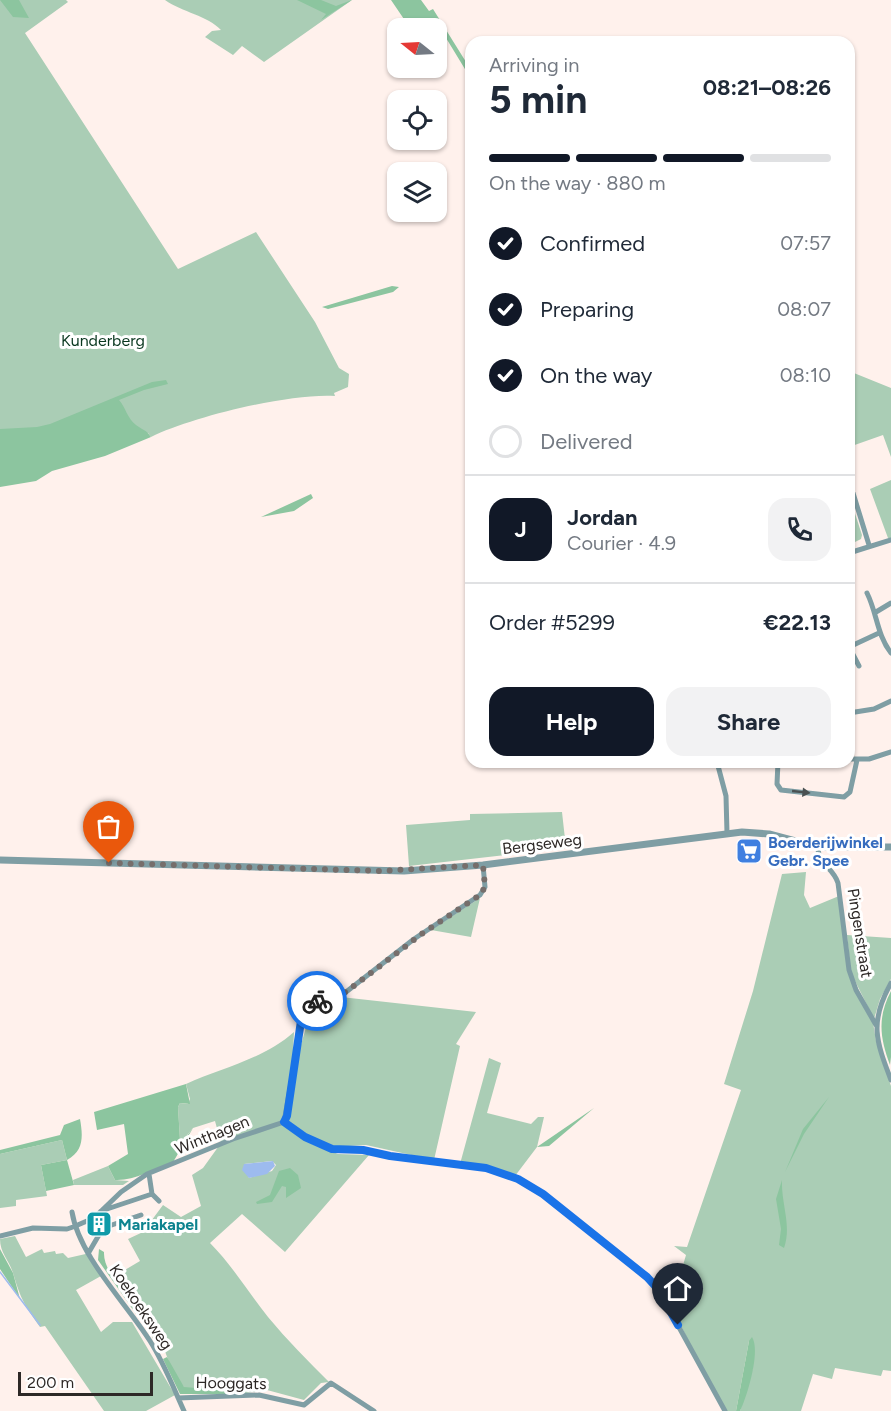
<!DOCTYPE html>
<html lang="en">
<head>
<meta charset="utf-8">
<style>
  :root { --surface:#fff; --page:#f2f2f3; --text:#1f2937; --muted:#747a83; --line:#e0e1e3; --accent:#111827 }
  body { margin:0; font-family:Figtree,sans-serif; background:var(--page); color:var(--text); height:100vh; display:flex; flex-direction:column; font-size:22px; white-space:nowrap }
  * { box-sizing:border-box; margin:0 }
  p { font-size:20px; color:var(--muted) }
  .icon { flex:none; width:33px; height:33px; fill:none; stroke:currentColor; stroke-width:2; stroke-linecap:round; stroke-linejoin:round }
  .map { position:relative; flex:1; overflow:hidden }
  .drawer { position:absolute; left:465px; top:36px; width:390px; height:732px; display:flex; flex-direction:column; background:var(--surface); border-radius:18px; box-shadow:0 2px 4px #0004 }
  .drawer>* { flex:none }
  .needle { width:39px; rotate:288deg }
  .tools { position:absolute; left:387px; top:18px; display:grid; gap:12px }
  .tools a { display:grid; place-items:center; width:60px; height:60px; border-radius:12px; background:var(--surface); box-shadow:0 2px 4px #0004; font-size:30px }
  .scale { position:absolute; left:18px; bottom:15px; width:135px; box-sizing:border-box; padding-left:6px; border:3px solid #2d2826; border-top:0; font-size:16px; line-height:21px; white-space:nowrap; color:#2d2826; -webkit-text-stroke:4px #fff; paint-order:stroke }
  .pin { position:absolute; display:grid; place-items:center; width:51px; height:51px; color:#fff; margin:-62px -26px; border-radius:50% 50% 50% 0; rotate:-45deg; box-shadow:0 0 6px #0007 }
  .pin .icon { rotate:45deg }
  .courier { position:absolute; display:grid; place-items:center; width:60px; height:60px; margin:-30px; border:4px solid #1a73e8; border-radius:50%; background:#fff; color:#222; box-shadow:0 2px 8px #0007 }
  .summary em { font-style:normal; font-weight:700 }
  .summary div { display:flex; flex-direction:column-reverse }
  .summary { display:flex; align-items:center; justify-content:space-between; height:102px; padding:0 24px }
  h1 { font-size:39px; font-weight:700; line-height:45px }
  .bar { display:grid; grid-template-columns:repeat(4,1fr); gap:9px 6px; align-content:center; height:72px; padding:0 24px }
  .bar i { height:8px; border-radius:4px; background:var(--line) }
  .bar .current { background:var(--accent) }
  .bar p { grid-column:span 4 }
  .line { display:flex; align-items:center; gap:15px; padding:0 24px; border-top:2px solid var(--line) }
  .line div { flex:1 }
  .round { display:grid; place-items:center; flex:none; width:63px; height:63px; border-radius:18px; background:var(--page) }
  ol { padding:0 24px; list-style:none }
  li { display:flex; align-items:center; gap:18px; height:66px }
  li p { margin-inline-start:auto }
  li .icon { padding:6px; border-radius:50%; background:var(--accent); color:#fff; stroke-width:4 }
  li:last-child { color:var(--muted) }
  li i { width:33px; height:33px; border:3px solid var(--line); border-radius:50% }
  .action { display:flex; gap:12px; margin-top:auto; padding:12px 24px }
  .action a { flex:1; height:69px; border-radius:18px; background:var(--accent); color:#fff; font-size:24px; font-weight:700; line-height:69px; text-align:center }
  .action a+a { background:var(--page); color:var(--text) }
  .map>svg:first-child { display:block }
  .green { fill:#aacdb5; fill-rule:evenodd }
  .forest { fill:#8cc59f }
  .water { fill:#9dbbee }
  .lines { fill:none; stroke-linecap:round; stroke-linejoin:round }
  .stream { stroke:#9dbbee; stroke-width:1.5 }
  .minor { stroke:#7f9ea4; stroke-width:5 }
  .tertiary { stroke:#7f9ea4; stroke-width:7 }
  .oneway { fill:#4a5152 }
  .done { stroke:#766e6b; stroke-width:6; stroke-dasharray:0 10.8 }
  .route { stroke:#1a73e8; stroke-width:8 }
  .labels { text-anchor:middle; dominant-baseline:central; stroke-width:6; stroke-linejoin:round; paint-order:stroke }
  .park-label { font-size:16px; fill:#09371f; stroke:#fff }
  .shop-label { font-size:16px; font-weight:bold; fill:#366cbe; stroke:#fff; text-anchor:start }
  .street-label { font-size:16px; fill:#2d2826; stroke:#fff }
  .culture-label { font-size:16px; font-weight:bold; fill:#0d838f; stroke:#fff; text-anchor:start }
</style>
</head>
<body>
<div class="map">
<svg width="891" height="1411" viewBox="0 0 891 1411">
  <rect width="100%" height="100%" fill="#fff1ec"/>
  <!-- green -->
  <path class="green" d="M0,0H66L68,2L25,33L178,269L256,232L315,322L339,368L349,374L348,387L334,393L335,396C289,393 192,417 151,437L148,433L0,478Z
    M165,0H352L264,62L242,46L233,55L205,37L212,31L221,30C208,16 182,12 165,0Z
    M849,371L891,388V457L883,435L849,447Z
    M891,480V538H888L870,489Z
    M849,495L862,535L861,539L849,545Z
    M562,812L566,848L409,866L406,825L470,820V814Z
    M806,872L804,895L810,908L839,896L847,964L873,1022L876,1041L891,1086V1371L883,1370L881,1376L835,1368L832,1379L813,1374L801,1411H740L753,1367L749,1341L736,1411H724L671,1306L686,1255L674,1246L687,1247L741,1090L724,1084L753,991L782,874Z
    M480,898L471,937L431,930Z
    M847,935L891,938V979L880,999L874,1019L851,973Z
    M341,997L476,1012L456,1044L460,1046L434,1160L366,1145L332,1147L314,1139L312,1144L338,1154L369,1155L285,1252L242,1214L210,1243C232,1265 248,1292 268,1317C287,1340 308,1361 329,1382L321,1383L304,1400L267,1390L239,1394L233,1391C223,1390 193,1393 185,1388C176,1382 162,1347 161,1336H157V1346L136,1307L113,1277L140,1261L128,1239L143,1232L163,1205L181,1217L201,1206L192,1175L203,1168L221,1143L215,1121L193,1128L178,1146L173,1148L180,1140L178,1107L180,1103L188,1104L190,1099L186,1084C221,1068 264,1059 294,1032L292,1076L309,1017ZM272,1161L276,1165L272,1171L249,1178L244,1164Z
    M489,1058L501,1063L487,1113L531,1124L538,1117H544L537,1147L515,1176L460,1164Z
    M62,1140L67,1160L41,1165L47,1196L16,1200V1206L0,1208V1154Z
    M108,1166L115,1180L129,1181L123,1185H74L73,1180Z
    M15,1236L26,1257L42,1249L44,1253L55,1251L56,1254L63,1253L68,1258L90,1253L101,1276L76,1290L101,1332L113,1322H132L175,1395L146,1411H104L45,1326L40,1327C24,1304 21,1300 13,1273C9,1260 0,1253 0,1239Z"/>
  <!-- forest -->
  <path class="forest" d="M0,0H19L29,18L13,17Z
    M297,0H321L336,6L352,0L321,20L326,14Z
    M391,0H421L429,11L433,9L471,70V79L443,33L437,36L436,28H410Z
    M392,286L399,287L393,292L328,309L322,307Z
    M166,380L168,384L144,390L119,400C126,408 127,418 136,425C142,430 146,429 151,437L105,456L52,471L36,481L0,487V429L37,427L50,424L152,382Z
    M311,494L313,498L294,511L261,517Z
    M891,991V1057L890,1065C880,1038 877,1018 891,991Z
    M186,1084L190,1104L180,1103L178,1107L180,1140L174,1147L179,1146L193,1128L172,1164C153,1169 134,1181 115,1180L108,1166L128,1154L124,1124L97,1130L94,1112Z
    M829,1097L804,1134L785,1172L803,1129Z
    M594,1108L549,1146L537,1147Z
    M80,1119C83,1136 84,1151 67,1160L74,1185L46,1191L41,1165L67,1160L62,1140L0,1154V1150L60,1135L64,1125Z
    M290,1168L298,1175L301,1188L286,1198V1187L282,1186L272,1202L257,1204L256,1202L270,1195L279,1171Z
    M782,1180C781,1204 792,1225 784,1248L779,1245L781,1229L776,1199Z
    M0,1249L13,1273L20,1299L0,1269Z
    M99,1249L104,1252C103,1273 128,1294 139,1311L136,1314L98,1260Z
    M752,1337C761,1351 747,1397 740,1411H736L749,1341Z
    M167,1357L184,1387L233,1391L239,1394H180L163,1359Z"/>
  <!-- water -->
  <path class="water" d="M273,1161L275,1166L267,1174L249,1178L242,1170L244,1164Z"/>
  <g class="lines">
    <!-- stream -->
    <path class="stream" d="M0,1272L40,1325"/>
    <!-- minor -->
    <path class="minor" d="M853,493L869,545
      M849,553L891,540
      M867,593C877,613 877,635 891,653
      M876,612L891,603
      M859,666L849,647L879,633
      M849,713L874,709L891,701
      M849,759H869L891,752
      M717,762L726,796L727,833
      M778,762L777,784L781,790L844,797L850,792L857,760
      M818,847C818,865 833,867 838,883L849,970L856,990L876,1025
      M891,983C869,1022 876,1041 891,1080
      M284,1122L305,1137L332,1149L363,1150L390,1156L486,1168L518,1179L543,1194L643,1274L658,1289L725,1411
      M284,1122L304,1010L313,1002L346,992L414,939L480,895L485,887L483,865
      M149,1174L152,1194L159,1201
      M101,1211L152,1194
      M72,1212C79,1256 126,1303 150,1341C164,1363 173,1387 184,1411
      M0,1236L33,1228L67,1229L73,1227L94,1218L121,1192L147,1174L233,1139L284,1122
      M89,1252L103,1228L141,1215
      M178,1398L259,1395L304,1405L331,1383L374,1411"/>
    <!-- tertiary -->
    <path class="tertiary" d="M0,860L404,871L483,865L742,832L769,834L818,847H891"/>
  </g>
  <!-- one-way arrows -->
  <defs><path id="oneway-solid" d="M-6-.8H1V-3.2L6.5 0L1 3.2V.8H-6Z" transform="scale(1.5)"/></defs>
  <use class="oneway" href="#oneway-solid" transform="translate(801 792) rotate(6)"/>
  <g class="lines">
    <!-- done -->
    <path class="done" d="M109,863L381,871L483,865L485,887L480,895L423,933L346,992L317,1001"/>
    <!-- route -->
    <path class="route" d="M317,1001L305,1007L302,1014L287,1116L284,1122L305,1137L332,1149L363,1150L390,1156L486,1168L518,1179L543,1194L647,1277L658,1289L678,1325"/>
  </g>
  <!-- icons -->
  <defs>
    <g id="supermarket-square" transform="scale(1.35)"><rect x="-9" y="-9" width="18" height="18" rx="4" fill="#3f7fe0" stroke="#fff"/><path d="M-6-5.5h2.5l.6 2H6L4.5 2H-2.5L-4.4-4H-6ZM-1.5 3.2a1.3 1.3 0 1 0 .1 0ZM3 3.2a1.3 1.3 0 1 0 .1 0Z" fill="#fff"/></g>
    <g id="building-square" transform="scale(1.35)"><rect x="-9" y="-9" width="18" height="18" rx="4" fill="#0f9aa8" stroke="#fff"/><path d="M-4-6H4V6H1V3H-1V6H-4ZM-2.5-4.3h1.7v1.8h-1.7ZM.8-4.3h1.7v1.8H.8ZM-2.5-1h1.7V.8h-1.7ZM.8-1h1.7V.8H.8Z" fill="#fff"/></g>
  </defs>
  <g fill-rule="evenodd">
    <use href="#supermarket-square" x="749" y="851"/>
    <use href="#building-square" x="99" y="1224"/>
  </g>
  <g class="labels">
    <!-- park labels -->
    <g class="park-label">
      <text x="103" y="340">Kunderberg</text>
    </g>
    <!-- shop labels -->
    <g class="shop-label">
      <text x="768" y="842">Boerderijwinkel<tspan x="768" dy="18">Gebr. Spee</tspan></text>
    </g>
    <!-- street labels -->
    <g class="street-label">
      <text transform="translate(542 844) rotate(-7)">Bergseweg</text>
      <text transform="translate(860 933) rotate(81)">Pingenstraat</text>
      <text transform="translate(212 1135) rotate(-22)">Winthagen</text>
      <text transform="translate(141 1307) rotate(56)">Koekoeksweg</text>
      <text transform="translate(231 1383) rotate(1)">Hooggats</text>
    </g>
    <!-- culture labels -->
    <g class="culture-label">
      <text x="118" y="1224">Mariakapel</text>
    </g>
  </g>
</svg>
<div class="tools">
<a><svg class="needle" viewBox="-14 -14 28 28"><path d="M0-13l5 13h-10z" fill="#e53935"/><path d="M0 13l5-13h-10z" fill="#747a83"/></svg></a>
<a><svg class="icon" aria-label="locate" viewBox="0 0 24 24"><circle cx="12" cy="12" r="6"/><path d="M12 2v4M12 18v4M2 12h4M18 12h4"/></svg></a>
<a><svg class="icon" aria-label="layers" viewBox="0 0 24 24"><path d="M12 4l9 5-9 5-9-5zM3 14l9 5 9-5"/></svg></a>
</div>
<div class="scale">200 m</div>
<div class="pin" style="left:109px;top:863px;background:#ea580c"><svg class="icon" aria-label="bag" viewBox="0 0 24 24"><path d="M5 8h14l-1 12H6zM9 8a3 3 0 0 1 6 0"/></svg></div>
<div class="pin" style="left:678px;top:1325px;background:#1f2937"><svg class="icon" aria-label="home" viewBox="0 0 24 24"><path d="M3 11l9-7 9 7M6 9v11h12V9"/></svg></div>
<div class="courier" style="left:317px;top:1001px"><svg class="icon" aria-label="bike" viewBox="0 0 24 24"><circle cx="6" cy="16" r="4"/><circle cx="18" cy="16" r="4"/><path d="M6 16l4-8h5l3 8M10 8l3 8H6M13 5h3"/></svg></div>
<section class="drawer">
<div class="summary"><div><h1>5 min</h1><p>Arriving in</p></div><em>08:21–08:26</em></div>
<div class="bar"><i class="current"></i><i class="current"></i><i class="current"></i><i></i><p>On the way · 880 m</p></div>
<ol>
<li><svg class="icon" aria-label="check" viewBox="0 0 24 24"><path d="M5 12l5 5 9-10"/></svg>Confirmed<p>07:57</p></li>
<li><svg class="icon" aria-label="check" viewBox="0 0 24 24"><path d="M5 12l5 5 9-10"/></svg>Preparing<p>08:07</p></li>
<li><svg class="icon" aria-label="check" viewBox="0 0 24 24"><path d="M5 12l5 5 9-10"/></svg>On the way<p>08:10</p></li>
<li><i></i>Delivered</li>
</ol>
<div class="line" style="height:108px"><b class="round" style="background:var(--accent);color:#fff">J</b><div><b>Jordan</b><p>Courier · 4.9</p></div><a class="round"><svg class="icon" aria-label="phone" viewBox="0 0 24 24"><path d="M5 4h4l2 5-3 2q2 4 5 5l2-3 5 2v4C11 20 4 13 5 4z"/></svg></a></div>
<div class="line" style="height:78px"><div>Order #5299</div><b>€22.13</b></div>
<div class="action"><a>Help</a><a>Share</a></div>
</section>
</div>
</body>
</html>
